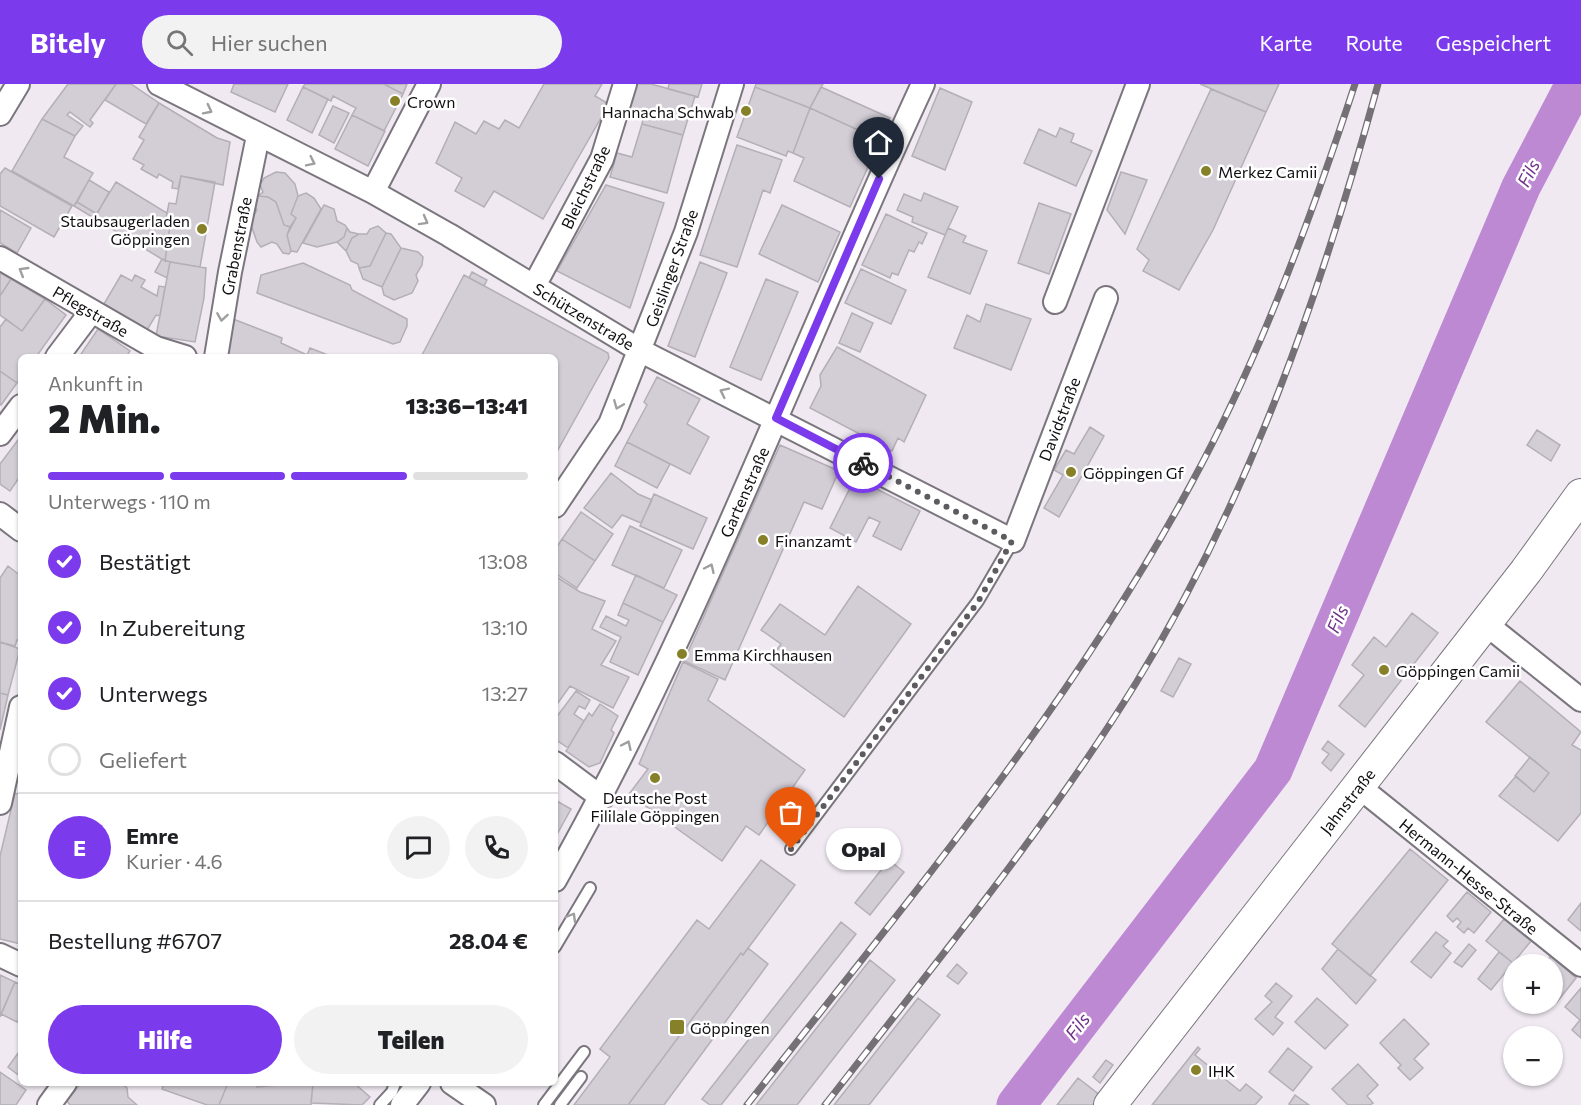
<!DOCTYPE html>
<html lang="de">
<head>
<meta charset="utf-8">
<style>
  :root { --surface:#fff; --page:#f2f2f2; --text:#202124; --muted:#757577; --line:#e0e0e0; --accent:#7c3aed }
  body { margin:0; font-family:Commissioner,sans-serif; background:var(--page); color:var(--text); height:100vh; display:flex; flex-direction:column; font-size:22px; white-space:nowrap }
  * { box-sizing:border-box; margin:0 }
  p { font-size:20px; color:var(--muted) }
  .icon { flex:none; width:33px; height:33px; fill:none; stroke:currentColor; stroke-width:2; stroke-linecap:round; stroke-linejoin:round }
  .map { position:relative; flex:1; overflow:hidden }
  .side { position:absolute; left:18px; top:270px; width:540px; height:732px; display:flex; flex-direction:column; background:var(--surface); border-radius:9px; box-shadow:0 2px 4px #0004 }
  .side>* { flex:none }
  .buttons { position:absolute; left:1503px; top:870px; display:grid; gap:12px }
  .buttons a { display:grid; place-items:center; width:60px; height:60px; border-radius:50%; background:var(--surface); box-shadow:0 2px 4px #0004; font-size:30px }
  .pin { position:absolute; display:grid; place-items:center; width:51px; height:51px; color:#fff; margin:-62px -26px; border-radius:50% 50% 50% 0; rotate:-45deg; box-shadow:0 0 6px #0007 }
  .pin .icon { rotate:45deg }
  .courier { position:absolute; display:grid; place-items:center; width:60px; height:60px; margin:-30px; border:4px solid #7c3aed; border-radius:50%; background:#fff; color:#222; box-shadow:0 2px 8px #0007 }
  .bubble { position:absolute; height:42px; border-radius:21px; background:var(--surface); box-shadow:0 2px 4px #0004; font-size:20px; font-weight:800; line-height:42px; text-align:center }
  .overview em { font-style:normal; font-weight:800 }
  .overview div { display:flex; flex-direction:column-reverse }
  .overview { display:flex; align-items:center; justify-content:space-between; height:102px; padding:0 30px }
  h1 { font-size:39px; font-weight:800; line-height:45px }
  .bar { display:grid; grid-template-columns:repeat(4,1fr); gap:9px 6px; align-content:center; height:72px; padding:0 30px }
  .bar i { height:8px; border-radius:4px; background:var(--line) }
  .bar .active { background:var(--accent) }
  .bar p { grid-column:span 4 }
  .line { display:flex; align-items:center; gap:15px; padding:0 30px; border-top:2px solid var(--line) }
  .line div { flex:1 }
  .round { display:grid; place-items:center; flex:none; width:63px; height:63px; border-radius:32px; background:var(--page) }
  ol { padding:0 30px; list-style:none }
  li { display:flex; align-items:center; gap:18px; height:66px }
  li p { margin-inline-start:auto }
  li .icon { padding:6px; border-radius:50%; background:var(--accent); color:#fff; stroke-width:4 }
  li:last-child { color:var(--muted) }
  li i { width:33px; height:33px; border:3px solid var(--line); border-radius:50% }
  .button { display:flex; gap:12px; margin-top:auto; padding:12px 30px }
  .button a { flex:1; height:69px; border-radius:36px; background:var(--accent); color:#fff; font-size:24px; font-weight:800; line-height:69px; text-align:center }
  .button a+a { background:var(--page); color:var(--text) }
  header { display:flex; align-items:center; gap:36px; box-sizing:border-box; height:84px; padding:0 30px; background:var(--accent); color:#fff }
  header strong { font-size:28px }
  nav { display:flex; gap:33px; margin-inline-start:auto; font-size:21px }
  .search { width:420px; height:54px; background:var(--page); display:flex; align-items:center; gap:15px; box-sizing:border-box; padding:0 21px; border-radius:33px; color:var(--muted); font-size:22px }
  .map>svg:first-child { display:block }
  .lines { fill:none; stroke-linecap:round; stroke-linejoin:round }
  .river { stroke:#be89d3; stroke-width:39 }
  .building { fill:#d3cdd6; stroke:#b4aeb7; stroke-width:1.5 }
  .lane-casing { stroke:#7b767e; stroke-width:14 }
  .street-casing { stroke:#7b767e; stroke-width:26 }
  .secondary-casing { stroke:#7b767e; stroke-width:34 }
  .lane { stroke:#fff; stroke-width:10 }
  .street { stroke:#fff; stroke-width:22 }
  .secondary { stroke:#fff; stroke-width:32 }
  .rail-casing { stroke:#747075; stroke-width:7 }
  .rail { stroke:#fff; stroke-width:4.5; stroke-dasharray:14; stroke-linecap:butt }
  .oneway { stroke:#9f9fa0 }
  .done { stroke:#5e5b60; stroke-width:6; stroke-dasharray:0 10.8 }
  .route { stroke:#7c3aed; stroke-width:8 }
  .poi-dot { fill:#868128; stroke:#fff; stroke-width:2 }
  .labels { text-anchor:middle; dominant-baseline:central; stroke-width:5; stroke-linejoin:round; paint-order:stroke }
  .poi-label { font-size:16px; fill:#100e11; stroke:#fff; text-anchor:start }
  .street-label { font-size:16px; fill:#100e11; stroke:#fff }
  .water-label { font-size:18px; font-style:italic; fill:#723189; stroke:#fff }
</style>
</head>
<body>
<header>
<strong>Bitely</strong>
<div class="search"><svg class="icon" aria-label="search" viewBox="0 0 24 24"><circle cx="10" cy="10" r="6"/><path d="M15 15l6 6"/></svg>Hier suchen</div>
<nav><a>Karte</a><a>Route</a><a>Gespeichert</a></nav>
</header>
<div class="map">
<svg width="1581" height="1021" viewBox="0 0 1581 1021">
  <rect width="100%" height="100%" fill="#f0e9f2"/>
  <g class="lines">
    <!-- river -->
    <path class="river" d="M1016,1021L1273,686L1521,103L1575,0"/>
  </g>
  <!-- building -->
  <path class="building" d="M68,0H116L90,36L93,39L90,43L70,28L67,31L83,42L75,52L42,35Z
    M116,0H131L159,19L146,40L105,16Z
    M234,0H288L275,28L231,8Z
    M305,0H384L403,10L384,47L352,31L356,24L333,12L331,17L303,3Z
    M384,0H407L403,10Z
    M544,0H602L595,12L609,20L543,135L494,107L484,123L455,107L462,94L436,79L455,38L476,50L484,37L499,45L505,36L519,44Z
    M637,0H651L695,12L683,51L642,40L643,35L627,31Z
    M669,0H702L698,13L668,5Z
    M756,0H823L810,24L755,3Z
    M1200,0H1279L1266,28Z
    M303,3L328,15L312,49L287,36Z
    M755,3L810,24L793,69L788,67L786,72L737,53Z
    M821,3L890,34L880,56L810,24Z
    M940,4L972,18L945,86L912,72Z
    M1211,5L1266,28L1213,146L1179,206L1143,187L1149,176L1137,165Z
    M159,19L217,54L230,58L223,101L181,92L178,105L172,104L173,98L159,90L157,94L141,85L144,81L133,75L144,56L139,53Z
    M333,22L349,29L334,59L319,51Z
    M810,24L880,56L850,123L794,97L804,74L793,69Z
    M352,31L385,47L368,82L335,65Z
    M42,35L75,52L64,73L93,89L74,122L12,87Z
    M642,40L683,51L667,109L610,93L617,69L632,73Z
    M1060,44L1074,50L1071,58L1092,67L1076,102L1024,79L1039,45L1056,53Z
    M737,61L782,76L770,109L763,106L737,183L700,171Z
    M5,84L72,122L54,153L0,122V90Z
    M276,88L285,89L295,100L298,112L291,130L296,134L290,143L284,141L276,118L268,113L258,112L263,108L260,101L264,94Z
    M1121,88L1147,96L1125,150L1107,126Z
    M181,92L215,98L200,183L165,177L170,141L165,140L167,129L169,119L176,120Z
    M89,96L109,108L97,130L77,118Z
    M116,98L167,129L165,140L170,141L165,177L94,134Z
    M606,101L664,119L630,224L557,187Z
    M306,109L314,114L321,125L297,168L291,167L287,151L296,134L291,130L298,112Z
    M924,109L958,123L945,151L912,138L913,133L897,126L904,110L921,117Z
    M258,112L268,113L276,118L284,141L290,143L287,151L291,167L289,170L283,169L277,160L272,158L261,163L257,158L250,138L257,126L254,121Z
    M77,118L97,130L94,134L74,122Z
    M1039,119L1071,130L1049,190L1018,179Z
    M324,121L334,125L337,137L345,141L347,144L344,153L337,158L317,163L303,159Z
    M782,121L840,148L818,198L759,170Z
    M0,126L31,144L17,169L0,159Z
    M886,130L927,149L922,160L919,158L914,168L909,166L898,191L892,189L890,194L862,181Z
    M378,142L386,149L370,182L359,184L358,180L351,177L346,167L352,154L359,150H367L370,145Z
    M347,144L350,148L359,150L352,154L346,167L337,158L344,153Z
    M948,144L966,152L963,158L987,167L970,210L928,193Z
    M386,149L391,150L401,164L382,203L363,195L359,184L370,182Z
    M401,164L418,168L423,173L422,181L416,191L418,197L412,209L394,216L384,211L382,203Z
    M162,175L170,178L167,194L155,188Z
    M170,178L206,184L204,214L195,258L156,252Z
    M700,178L727,189L695,273L668,262Z
    M303,179L350,201L352,206L407,235V242L400,258L393,260L257,209L261,191Z
    M861,185L906,206L891,240L845,219Z
    M472,188L487,196L484,202L469,194Z
    M0,189L11,195L0,212Z
    M121,191L132,197L135,191L145,196L141,203L157,212L159,202L165,203L160,232L156,231L147,246L104,220Z
    M464,191L608,269L609,274L555,371V273H421Z
    M11,195L45,215L22,247L0,231V212Z
    M766,195L798,208L761,296L730,283Z
    M45,215L66,231L36,273H21V293L17,299L0,287V243L6,235L22,247Z
    M986,220L1031,235L1011,286L954,264L967,231L980,238Z
    M852,229L873,239L860,268L839,259Z
    M233,235L282,254L281,259L307,271L310,264L333,273H227Z
    M98,245L130,267L126,273H79Z
    M837,263L926,311L904,358L898,354L892,367L810,324L821,302L820,291Z
    M0,287L17,299L1,321L0,320Z
    M657,293L700,315L687,340L709,353L690,390L627,358L647,321L644,318Z
    M1090,343L1104,352L1059,433L1044,424L1063,391L1054,386L1066,366L1074,370Z
    M1537,346L1560,361L1551,377L1527,361Z
    M18,356L21,358V391L10,407L0,400V380Z
    M627,358L670,380L657,404L615,382Z
    M780,361L839,387L822,425L804,418L725,596L684,577Z
    M611,389L638,410L652,416L641,439L622,431L612,444L584,424Z
    M855,394L920,427L901,466L873,452L880,438L869,433L856,458L830,444Z
    M654,410L707,434L693,465L640,442Z
    M581,428L613,450L595,477L562,455Z
    M630,442L682,466L664,504L612,481Z
    M562,455L595,477L577,504L555,489V466Z
    M8,482L21,492V557L17,556L15,562L0,558V494Z
    M636,491L677,511L663,538L623,519Z
    M555,492L580,508L605,517L592,545L616,557L601,581L629,593L613,624L570,602L555,623Z
    M858,502L911,540L844,633L768,578L781,560L761,546L780,520L825,551Z
    M623,519L663,538L638,591L610,578L621,553L600,543L606,532L626,542L629,536L618,531Z
    M1412,529L1438,549L1365,643L1339,622L1364,591L1352,581L1374,553L1386,563Z
    M0,558L20,565L8,611L0,609Z
    M1179,574L1191,580L1173,613L1161,607Z
    M683,578L718,595L708,616L805,686L759,751L746,742L722,777L629,710L648,685L639,680Z
    M1520,597L1581,648L1572,661L1581,666V729L1558,757L1499,712L1516,692L1534,708L1549,689L1486,638Z
    M576,607L590,616L585,625L579,622L574,630L584,637L568,664L555,655V635Z
    M0,609L8,611L0,646Z
    M600,620L618,632L611,646L614,649L600,679L589,683L566,667L584,637L589,629L592,632Z
    M1328,657L1344,670L1331,687L1322,679L1329,670L1322,665Z
    M1530,673L1549,689L1534,708L1515,692Z
    M15,709L21,711V860L0,855V772Z
    M555,716L571,725L555,754Z
    M1410,765L1448,796L1370,892L1332,860Z
    M761,776L795,801L743,871L741,869L628,1021H574L610,973L600,965L697,836L709,845Z
    M889,776L904,788L870,831L855,819Z
    M1467,808L1491,828L1474,849L1468,844L1464,849L1457,843L1461,838L1457,834L1453,838L1447,832Z
    M1581,819V847L1568,836Z
    M1504,835L1531,857L1513,879L1486,857Z
    M841,838L856,850L721,1021H710L702,1015Z
    M1436,848L1448,857L1443,862L1451,869L1431,894L1411,878Z
    M1469,860L1476,866L1462,883L1454,878Z
    M748,864L768,880L664,1021H628L741,869L743,871Z
    M1338,865L1376,896L1356,920L1322,885Z
    M1499,868L1513,879L1491,906L1478,895Z
    M1551,872L1576,894L1557,918L1552,914V880H1544Z
    M870,876L895,896L797,1021H756Z
    M957,880L967,889L958,900L947,892Z
    M0,891L15,898L0,933Z
    M15,898L21,901V934L17,938L1,930Z
    M1276,899L1292,912L1275,933L1283,939L1273,951L1255,935L1272,918L1265,912Z
    M1581,904V954L1572,946L1580,936L1565,923Z
    M918,914L940,931L869,1021H834Z
    M1317,914L1348,941L1325,965L1295,938Z
    M1404,935L1429,960L1414,975L1423,984L1410,996L1398,984L1401,981L1380,959Z
    M1198,963L1200,965L1195,971L1240,1007L1246,1000L1262,1013L1255,1021H1152Z
    M1288,964L1312,983L1293,1007L1269,988Z
    M21,965V993L8,983Z
    M1106,976L1113,981L1100,999L1093,993Z
    M1358,980L1378,1001L1367,1012L1373,1019L1370,1021H1348L1332,1005Z
    M0,988L26,1006L16,1021H0Z
    M1078,994L1101,1012L1094,1021H1057Z
    M81,999H121L127,1004L128,1013L137,1021H70L67,1017Z
    M164,999H228L219,1021H207L162,1005Z
    M228,999H257V1003L278,1001V999H313L311,1021H219Z
    M313,999H354L370,1013L362,1021L311,1019Z
    M1295,1011L1309,1021H1291L1289,1020Z"/>
  <g class="lines">
    <!-- lane casing -->
    <g class="lane-casing">
      <path id="lane" d="M791,765L978,517L1013,457
        M555,863L590,804
        M380,1021L392,1008L395,999
        M544,1021L584,968
        M560,1021L581,993"/>
    </g>
    <!-- street casing -->
    <g class="street-casing">
      <path id="street" d="M159,0L373,108L449,151L641,267L1013,457L1106,214
        M0,30L18,0
        M373,108L429,0
        M0,174L156,264L185,273
        M534,202L602,75L625,0
        M1055,218L1138,0
        M57,273L91,228
        M216,273L230,188L258,52
        M0,350L21,322
        M555,422L610,340L686,148L732,0
        M0,430L21,446
        M1486,540L1581,616
        M555,679L602,714
        M1358,702L1581,881
        M0,719L21,623
        M555,796C699,541 800,265 923,0
        M0,871L21,881
        M452,999L484,1021
        M49,1021L65,999
        M402,1021L419,999"/>
    </g>
    <!-- secondary casing -->
    <g class="secondary-casing">
      <path id="secondary" d="M1110,1021L1526,487L1581,411"/>
    </g>
    <!-- lane -->
    <use href="#lane" class="lane"/>
    <!-- street -->
    <use href="#street" class="street"/>
    <!-- secondary -->
    <use href="#secondary" class="secondary"/>
    <!-- rail casing -->
    <g class="rail-casing">
      <path id="rail" d="M747,1021C904,821 1070,625 1191,400C1260,273 1310,137 1355,0
        M825,1021C932,883 1044,748 1136,599C1250,413 1321,209 1378,0"/>
    </g>
    <!-- rail -->
    <use href="#rail" class="rail"/>
  </g>
  <!-- one-way arrows -->
  <defs><path id="oneway-chevron" d="M-2-3.5L2.5 0L-2 3.5" fill="none" stroke-width="1.6" stroke-linecap="round" stroke-linejoin="round" transform="scale(1.5)"/></defs>
  <g class="oneway">
    <use href="#oneway-chevron" transform="translate(208 26) rotate(27)"/>
    <use href="#oneway-chevron" transform="translate(311 78) rotate(26)"/>
    <use href="#oneway-chevron" transform="translate(424 137) rotate(29)"/>
    <use href="#oneway-chevron" transform="translate(23 187) rotate(-149)"/>
    <use href="#oneway-chevron" transform="translate(222 233) rotate(99)"/>
    <use href="#oneway-chevron" transform="translate(724 308) rotate(-154)"/>
    <use href="#oneway-chevron" transform="translate(618 321) rotate(112)"/>
    <use href="#oneway-chevron" transform="translate(710 484) rotate(-65)"/>
    <use href="#oneway-chevron" transform="translate(627 661) rotate(-65)"/>
    <use href="#oneway-chevron" transform="translate(572 833) rotate(-60)"/>
  </g>
  <g class="lines">
    <!-- done -->
    <path class="done" d="M791,765L978,518L1012,457L863,379"/>
    <!-- route -->
    <path class="route" d="M863,379L776,334L879,95"/>
  </g>
  <!-- markers -->
  <g class="poi-dot">
    <circle cx="395" cy="17" r="6"/>
    <circle cx="746" cy="27" r="6"/>
    <circle cx="1206" cy="87" r="6"/>
    <circle cx="202" cy="145" r="6"/>
    <circle cx="1071" cy="388" r="6"/>
    <circle cx="763" cy="456" r="6"/>
    <circle cx="682" cy="570" r="6"/>
    <circle cx="1384" cy="586" r="6"/>
    <circle cx="655" cy="694" r="6"/>
    <rect x="669" y="935" width="16" height="16" rx="3"/>
    <circle cx="1196" cy="986" r="6"/>
  </g>
  <g class="labels">
    <!-- poi labels -->
    <g class="poi-label">
      <text x="407" y="17">Crown</text>
      <text x="734" y="27" text-anchor="end">Hannacha Schwab</text>
      <text x="1218" y="87">Merkez Camii</text>
      <text x="190" y="136" text-anchor="end">Staubsaugerladen<tspan x="190" dy="18">Göppingen</tspan></text>
      <text x="1083" y="388">Göppingen Gf</text>
      <text x="775" y="456">Finanzamt</text>
      <text x="694" y="570">Emma Kirchhausen</text>
      <text x="1396" y="586">Göppingen Camii</text>
      <text x="655" y="713" text-anchor="middle">Deutsche Post<tspan x="655" dy="18">Fililale Göppingen</tspan></text>
      <text x="690" y="943">Göppingen</text>
      <text x="1208" y="986">IHK</text>
    </g>
    <!-- street labels -->
    <g class="street-label">
      <text transform="translate(585 103) rotate(-64)">Bleichstraße</text>
      <text transform="translate(236 162) rotate(-79)">Grabenstraße</text>
      <text transform="translate(671 184) rotate(-70)">Geislinger Straße</text>
      <text transform="translate(91 227) rotate(30)">Pflegstraße</text>
      <text transform="translate(584 232) rotate(31)">Schützenstraße</text>
      <text transform="translate(1059 335) rotate(-69)">Davidstraße</text>
      <text transform="translate(744 408) rotate(-66)">Gartenstraße</text>
      <text transform="translate(1347 717) rotate(-52)">Jahnstraße</text>
      <text transform="translate(1469 792) rotate(39)">Hermann-Hesse-Straße</text>
    </g>
    <!-- water labels -->
    <g class="water-label">
      <text transform="translate(1528 89) rotate(-63)">Fils</text>
      <text transform="translate(1337 535) rotate(-67)">Fils</text>
      <text transform="translate(1077 942) rotate(-53)">Fils</text>
    </g>
  </g>
</svg>
<div class="buttons">
<a>+</a>
<a>−</a>
</div>
<div class="pin" style="left:791px;top:765px;background:#ea580c"><svg class="icon" aria-label="bag" viewBox="0 0 24 24"><path d="M5 8h14l-1 12H6zM9 8a3 3 0 0 1 6 0"/></svg></div>
<div class="pin" style="left:879px;top:95px;background:#1f2937"><svg class="icon" aria-label="home" viewBox="0 0 24 24"><path d="M3 11l9-7 9 7M6 9v11h12V9"/></svg></div>
<div class="courier" style="left:863px;top:379px"><svg class="icon" aria-label="bike" viewBox="0 0 24 24"><circle cx="6" cy="16" r="4"/><circle cx="18" cy="16" r="4"/><path d="M6 16l4-8h5l3 8M10 8l3 8H6M13 5h3"/></svg></div>
<div class="bubble" style="left:826px;top:744px;width:75px">Opal</div>
<section class="side">
<div class="overview"><div><h1>2 Min.</h1><p>Ankunft in</p></div><em>13:36–13:41</em></div>
<div class="bar"><i class="active"></i><i class="active"></i><i class="active"></i><i></i><p>Unterwegs · 110 m</p></div>
<ol>
<li><svg class="icon" aria-label="check" viewBox="0 0 24 24"><path d="M5 12l5 5 9-10"/></svg>Bestätigt<p>13:08</p></li>
<li><svg class="icon" aria-label="check" viewBox="0 0 24 24"><path d="M5 12l5 5 9-10"/></svg>In Zubereitung<p>13:10</p></li>
<li><svg class="icon" aria-label="check" viewBox="0 0 24 24"><path d="M5 12l5 5 9-10"/></svg>Unterwegs<p>13:27</p></li>
<li><i></i>Geliefert</li>
</ol>
<div class="line" style="height:108px"><b class="round" style="background:var(--accent);color:#fff">E</b><div><b>Emre</b><p>Kurier · 4.6</p></div><a class="round"><svg class="icon" aria-label="chat" viewBox="0 0 24 24"><path d="M4 5h16v11H9l-5 4z"/></svg></a><a class="round"><svg class="icon" aria-label="phone" viewBox="0 0 24 24"><path d="M5 4h4l2 5-3 2q2 4 5 5l2-3 5 2v4C11 20 4 13 5 4z"/></svg></a></div>
<div class="line" style="height:78px"><div>Bestellung #6707</div><b>28.04 €</b></div>
<div class="button"><a>Hilfe</a><a>Teilen</a></div>
</section>
</div>
</body>
</html>
